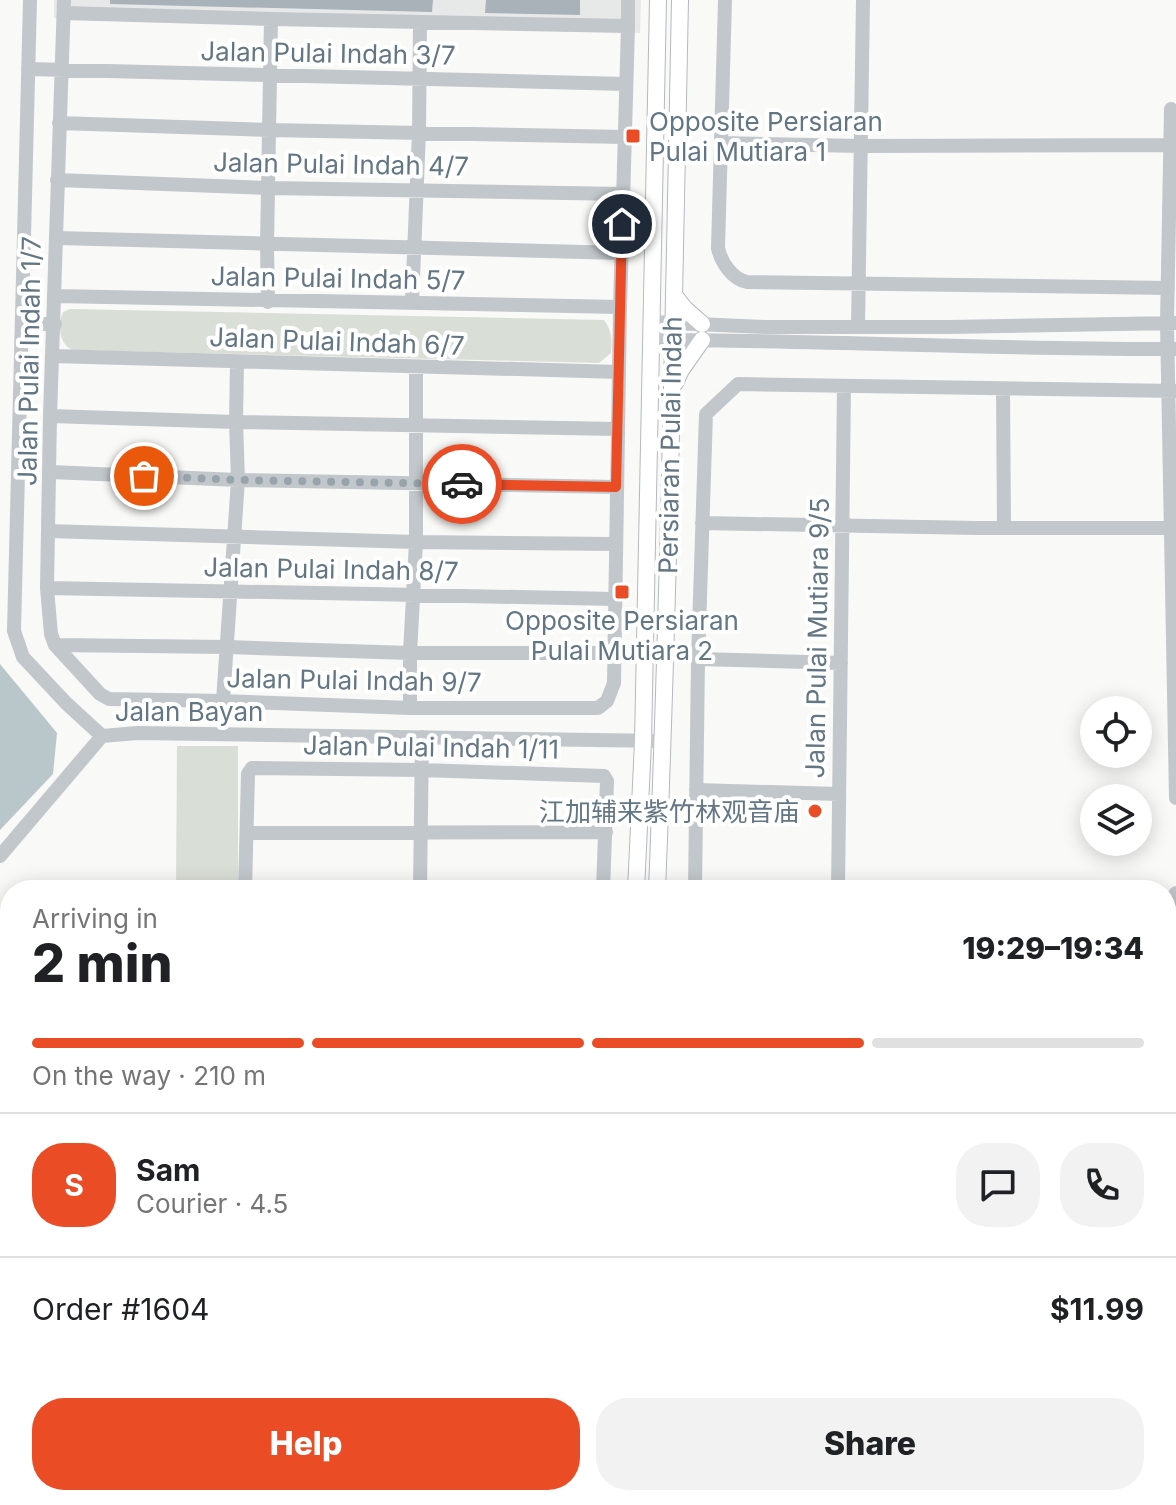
<!DOCTYPE html>
<html lang="en">
<head>
<meta charset="utf-8">
<style>
  :root { --surface:#fff; --page:#f2f2f2; --text:#202124; --muted:#757577; --line:#e0e0e0; --accent:#ea4d26 }
  body { margin:0; font-family:Inter,"Noto Sans SC",sans-serif; background:var(--page); color:var(--text); height:100vh; display:flex; flex-direction:column; font-size:30px; white-space:nowrap }
  * { box-sizing:border-box; margin:0 }
  p { font-size:26px; color:var(--muted) }
  .icon { flex:none; width:44px; height:44px; fill:none; stroke:currentColor; stroke-width:2; stroke-linecap:round; stroke-linejoin:round }
  .map { position:relative; flex:1; overflow:hidden }
  .drawer { position:absolute; left:0px; top:880px; width:1176px; height:626px; display:flex; flex-direction:column; background:var(--surface); border-radius:32px 32px 0 0; box-shadow:0 4px 20px #0003 }
  .drawer>* { flex:none }
  .fabs { position:absolute; left:1080px; top:696px; display:grid; gap:16px }
  .fabs a { display:grid; place-items:center; width:72px; height:72px; border-radius:50%; background:var(--surface); box-shadow:0 4px 20px #0003; font-size:40px }
  .pin { position:absolute; display:grid; place-items:center; width:68px; height:68px; color:#fff; margin:-34px; border:4px solid #fff; border-radius:50%; box-shadow:0 2px 8px #0007 }
  .courier { position:absolute; display:grid; place-items:center; width:80px; height:80px; margin:-40px; border:6px solid #ea4d26; border-radius:50%; background:#fff; color:#222; box-shadow:0 2px 10px #0007 }
  .headline em { font-style:normal; font-weight:800 }
  .headline div { display:flex; flex-direction:column-reverse }
  .headline { display:flex; align-items:center; justify-content:space-between; height:136px; padding:0 32px }
  h1 { font-size:52px; font-weight:800; line-height:60px }
  .bar { display:grid; grid-template-columns:repeat(4,1fr); gap:12px 8px; align-content:center; height:96px; padding:0 32px }
  .bar i { height:10px; border-radius:6px; background:var(--line) }
  .bar .selected { background:var(--accent) }
  .bar p { grid-column:span 4 }
  .line { display:flex; align-items:center; gap:20px; padding:0 32px; border-top:2px solid var(--line) }
  .line div { flex:1 }
  .round { display:grid; place-items:center; flex:none; width:84px; height:84px; border-radius:32px; background:var(--page) }
  .primary-button { display:flex; gap:16px; margin-top:auto; padding:16px 32px }
  .primary-button a { flex:1; height:92px; border-radius:32px; background:var(--accent); color:#fff; font-size:32px; font-weight:800; line-height:92px; text-align:center }
  .primary-button a+a { background:var(--page); color:var(--text) }
  .map>svg:first-child { display:block }
  .built { fill:#e7e8e8 }
  .green { fill:#d9ded6 }
  .water { fill:#b9c6ca }
  .lines { fill:none; stroke-linecap:round; stroke-linejoin:round }
  .river { stroke:#b9c6ca; stroke-width:24 }
  .building { fill:#a9b2b9 }
  .major-casing { stroke:#b3b9be; stroke-width:18 }
  .minor { stroke:#c2c7cb; stroke-width:14 }
  .major { stroke:#fff; stroke-width:16 }
  .done { stroke:#98a4ac; stroke-width:8; stroke-dasharray:0 14.4 }
  .route { stroke:#ea4d26; stroke-width:10 }
  .poi-dot { fill:#ea4d26; stroke:#fff; stroke-width:3 }
  .labels { text-anchor:middle; dominant-baseline:central; stroke-width:8; stroke-linejoin:round; paint-order:stroke }
  .street-label { font-size:26px; fill:#637683; stroke:#fff }
  .poi-label { font-size:26px; fill:#637683; stroke:#fff; text-anchor:start }
</style>
</head>
<body>
<div class="map">
<svg width="1176" height="1505" viewBox="0 0 1176 1505">
  <rect width="100%" height="100%" fill="#f9f9f7"/>
  <!-- built -->
  <path class="built" d="M54,0H641L640,33L54,18Z"/>
  <!-- green -->
  <path class="green" d="M70,309L604,320C612,331 612,339 611,353L599,363L72,350C59,343 57,326 63,312Z
    M177,746H238V890H176Z"/>
  <!-- water -->
  <path class="water" d="M0,664L57,733L53,774L0,830Z"/>
  <g class="lines">
    <!-- river -->
    <path class="river" d="M0,1095L10,1113
      M1166,1122L1176,1104
      M184,1496L188,1505
      M626,1505L645,1496"/>
  </g>
  <!-- building -->
  <path class="building" d="M110,0H433L432,12L110,4Z
    M486,0H580V15L485,13Z"/>
  <g class="lines">
    <!-- major casing -->
    <g class="major-casing">
      <path id="major" d="M674,295L684,308L702,324
        M675,383L681,370L702,340
        M636,890L643,742L658,0
        M657,890C669,593 674,297 680,0
        M704,1496L706,1505
        M727,1496L729,1505"/>
    </g>
    <!-- minor -->
    <path class="minor" d="M30,0L14,631L23,657L66,703L102,736L137,733L663,741
      M64,0L50,416L47,588L51,634L55,645L100,694L109,699L223,701L410,708H598L607,701L614,683L620,307L628,26V0
      M725,0L718,248C721,262 732,279 747,282L1168,288
      M64,13L271,19L628,26
      M28,69L626,84
      M1171,109L1167,323L1176,798
      M59,123L269,130L625,137
      M721,143L861,146L1170,145
      M57,180L269,188L623,194
      M57,238L621,253
      M56,296L620,307
      M268,302L267,245L271,19
      M412,303L419,132L420,22
      M651,322L766,327H949L1175,323
      M23,324H55
      M858,327L863,0
      M651,340C826,340 1001,350 1176,349
      M53,356L619,372
      M1003,389L1004,528
      M50,416L236,422L618,429
      M51,472L238,480L616,487
      M702,523L977,528H1171
      M48,531L416,542L615,544
      M47,588C236,590 425,596 614,599
      M55,645L227,647L410,653H615
      M698,659L841,663
      M223,701L238,480L236,422L237,362
      M410,708V653L416,542V367
      M696,790L839,794
      M247,833L606,832
      M0,856L102,736
      M245,890L248,774L252,768L421,770L604,776L607,781L603,890
      M420,890L422,737
      M695,890L698,659L706,414L738,384L1176,391
      M838,890L844,386
      M1166,908L1176,893
      M0,1279H10
      M0,1391H10
      M1166,1411H1176
      M267,1496L271,1505
      M279,1496L301,1499L308,1505
      M342,1496L346,1505
      M509,1496L513,1505
      M914,1496L916,1505
      M728,1500L744,1496
      M134,1505L144,1496
      M541,1505L559,1496"/>
    <!-- major -->
    <use href="#major" class="major"/>
  </g>
  <g class="lines">
    <!-- done -->
    <path class="done" d="M144,476L238,480L462,484"/>
    <!-- route -->
    <path class="route" d="M462,484L616,487L622,224"/>
  </g>
  <!-- markers -->
  <g class="poi-dot">
    <rect x="625" y="128" width="16" height="16" rx="4"/>
    <rect x="614" y="584" width="16" height="16" rx="4"/>
    <circle cx="815" cy="811" r="8"/>
  </g>
  <g class="labels">
    <!-- street labels -->
    <g class="street-label">
      <text transform="translate(328 53) rotate(1)">Jalan Pulai Indah 3/7</text>
      <text transform="translate(341 164) rotate(1)">Jalan Pulai Indah 4/7</text>
      <text transform="translate(338 278) rotate(1)">Jalan Pulai Indah 5/7</text>
      <text transform="translate(337 341) rotate(2)">Jalan Pulai Indah 6/7</text>
      <text transform="translate(29 361) rotate(-89)">Jalan Pulai Indah 1/7</text>
      <text transform="translate(670 445) rotate(-89)">Persiaran Pulai Indah</text>
      <text transform="translate(331 569) rotate(1)">Jalan Pulai Indah 8/7</text>
      <text transform="translate(817 638) rotate(-89)">Jalan Pulai Mutiara 9/5</text>
      <text transform="translate(354 680) rotate(1)">Jalan Pulai Indah 9/7</text>
      <text x="189" y="711">Jalan Bayan</text>
      <text transform="translate(431 747) rotate(1)">Jalan Pulai Indah 1/11</text>
    </g>
    <!-- poi labels -->
    <g class="poi-label">
      <text x="649" y="121">Opposite Persiaran<tspan x="649" dy="30">Pulai Mutiara 1</tspan></text>
      <text x="622" y="620" text-anchor="middle">Opposite Persiaran<tspan x="622" dy="30">Pulai Mutiara 2</tspan></text>
      <text x="799" y="811" text-anchor="end">江加辅来紫竹林观音庙</text>
    </g>
  </g>
</svg>
<div class="fabs">
<a><svg class="icon" aria-label="locate" viewBox="0 0 24 24"><circle cx="12" cy="12" r="6"/><path d="M12 2v4M12 18v4M2 12h4M18 12h4"/></svg></a>
<a><svg class="icon" aria-label="layers" viewBox="0 0 24 24"><path d="M12 4l9 5-9 5-9-5zM3 14l9 5 9-5"/></svg></a>
</div>
<div class="pin" style="left:144px;top:476px;background:#ea580c"><svg class="icon" aria-label="bag" viewBox="0 0 24 24"><path d="M5 8h14l-1 12H6zM9 8a3 3 0 0 1 6 0"/></svg></div>
<div class="pin" style="left:622px;top:224px;background:#1f2937"><svg class="icon" aria-label="home" viewBox="0 0 24 24"><path d="M3 11l9-7 9 7M6 9v11h12V9"/></svg></div>
<div class="courier" style="left:462px;top:484px"><svg class="icon" aria-label="car" viewBox="0 0 24 24"><path d="M5 17H2v-5l4-1 3-4h7l3 4 3 1v5h-3M9 17h6M6 11h13"/><circle cx="7" cy="17" r="2"/><circle cx="17" cy="17" r="2"/></svg></div>
<section class="drawer">
<div class="headline"><div><h1>2 min</h1><p>Arriving in</p></div><em>19:29–19:34</em></div>
<div class="bar"><i class="selected"></i><i class="selected"></i><i class="selected"></i><i></i><p>On the way · 210 m</p></div>
<div class="line" style="height:144px"><b class="round" style="background:var(--accent);color:#fff">S</b><div><b>Sam</b><p>Courier · 4.5</p></div><a class="round"><svg class="icon" aria-label="chat" viewBox="0 0 24 24"><path d="M4 5h16v11H9l-5 4z"/></svg></a><a class="round"><svg class="icon" aria-label="phone" viewBox="0 0 24 24"><path d="M5 4h4l2 5-3 2q2 4 5 5l2-3 5 2v4C11 20 4 13 5 4z"/></svg></a></div>
<div class="line" style="height:104px"><div>Order #1604</div><b>$11.99</b></div>
<div class="primary-button"><a>Help</a><a>Share</a></div>
</section>
</div>
</body>
</html>
